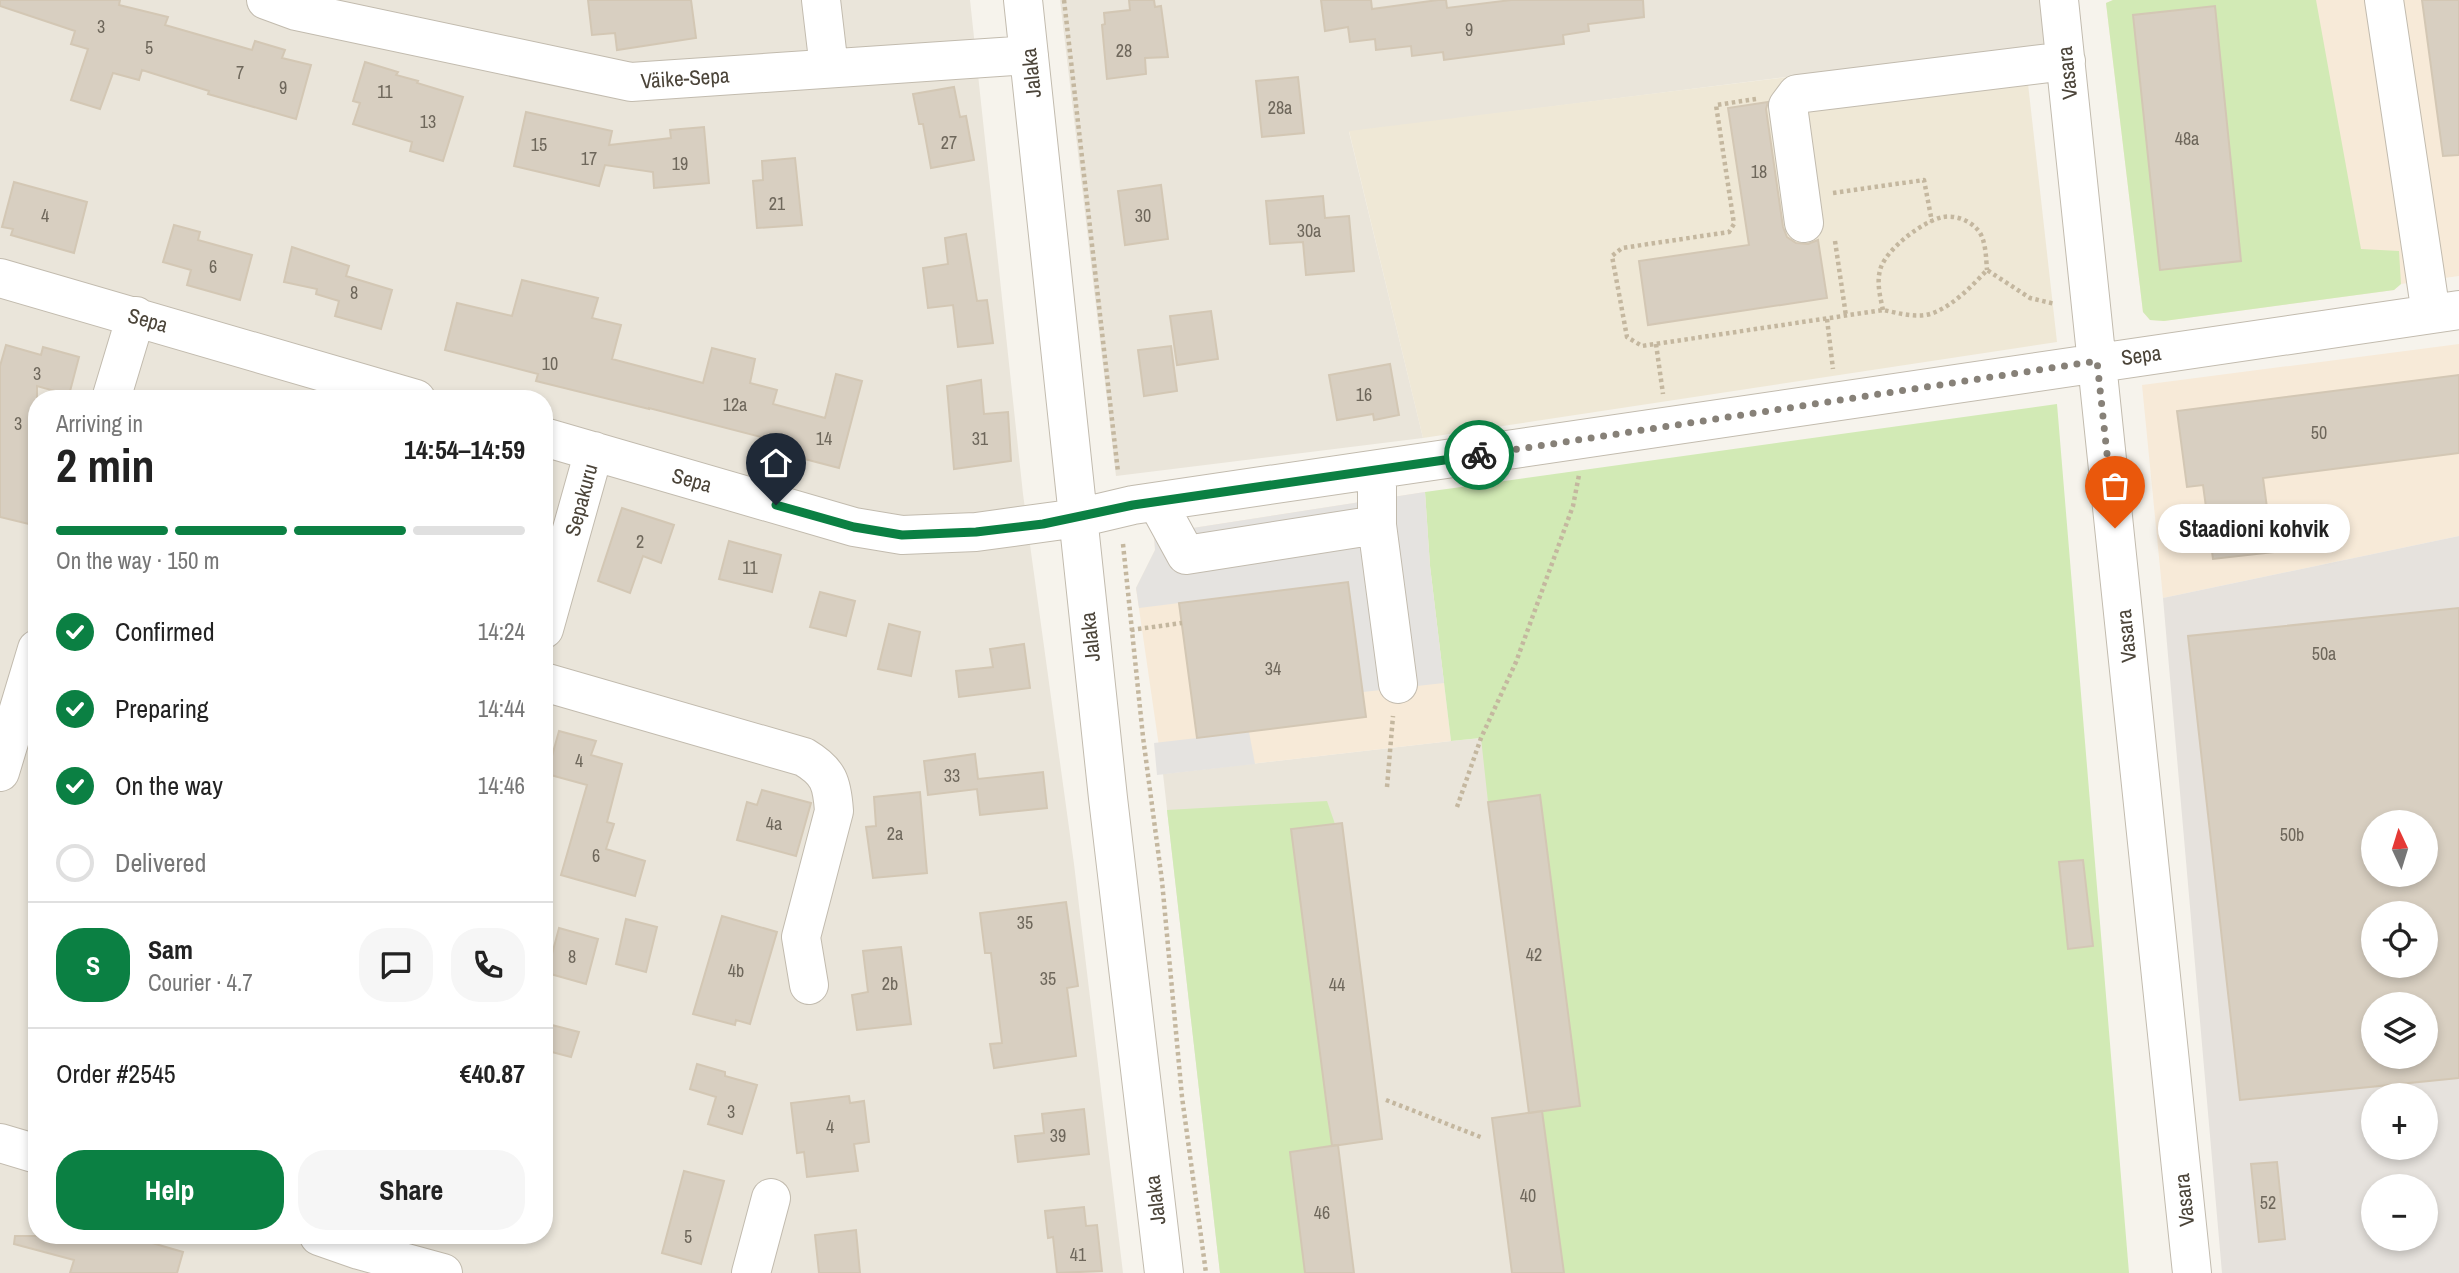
<!DOCTYPE html>
<html lang="en">
<head>
<meta charset="utf-8">
<style>
  :root { --surface:#fff; --page:#f6f6f6; --text:#222; --muted:#767676; --line:#e0e0e0; --accent:#0b8043 }
  body { margin:0; font-family:"Archivo Narrow",sans-serif; background:var(--page); color:var(--text); height:100vh; display:flex; flex-direction:column; font-size:26px; white-space:nowrap }
  * { box-sizing:border-box; margin:0 }
  p { font-size:23px; color:var(--muted) }
  .icon { flex:none; width:38px; height:38px; fill:none; stroke:currentColor; stroke-width:2; stroke-linecap:round; stroke-linejoin:round }
  .map { position:relative; flex:1; overflow:hidden }
  .drawer { position:absolute; left:28px; top:390px; width:525px; height:854px; display:flex; flex-direction:column; background:var(--surface); border-radius:28px; box-shadow:0 4px 10px #0003 }
  .drawer>* { flex:none }
  .needle { width:46px; rotate:356deg }
  .controls { position:absolute; left:2361px; top:810px; display:grid; gap:14px }
  .controls a { display:grid; place-items:center; width:77px; height:77px; border-radius:50%; background:var(--surface); box-shadow:0 4px 10px #0003; font-size:35px }
  .pin { position:absolute; display:grid; place-items:center; width:60px; height:60px; color:#fff; margin:-72px -30px; border-radius:50% 50% 50% 0; rotate:-45deg; box-shadow:0 0 7px #0007 }
  .pin .icon { rotate:45deg }
  .courier { position:absolute; display:grid; place-items:center; width:70px; height:70px; margin:-35px; border:5px solid #0b8043; border-radius:50%; background:#fff; color:#222; box-shadow:0 2px 9px #0007 }
  .bubble { position:absolute; height:49px; border-radius:24px; background:var(--surface); box-shadow:0 4px 10px #0003; font-size:23px; font-weight:700; line-height:49px; text-align:center }
  .headline em { font-style:normal; font-weight:700 }
  .headline div { display:flex; flex-direction:column-reverse }
  .headline { display:flex; align-items:center; justify-content:space-between; height:119px; padding:0 28px }
  h1 { font-size:46px; font-weight:700; line-height:52px }
  .bar { display:grid; grid-template-columns:repeat(4,1fr); gap:10px 7px; align-content:center; height:84px; padding:0 28px }
  .bar i { height:9px; border-radius:5px; background:var(--line) }
  .bar .current { background:var(--accent) }
  .bar p { grid-column:span 4 }
  .line { display:flex; align-items:center; gap:18px; padding:0 28px; border-top:2px solid var(--line) }
  .line div { flex:1 }
  .round { display:grid; place-items:center; flex:none; width:74px; height:74px; border-radius:28px; background:var(--page) }
  ol { padding:0 28px; list-style:none }
  li { display:flex; align-items:center; gap:21px; height:77px }
  li p { margin-inline-start:auto }
  li .icon { padding:7px; border-radius:50%; background:var(--accent); color:#fff; stroke-width:4 }
  li:last-child { color:var(--muted) }
  li i { width:38px; height:38px; border:4px solid var(--line); border-radius:50% }
  .action { display:flex; gap:14px; margin-top:auto; padding:14px 28px }
  .action a { flex:1; height:80px; border-radius:28px; background:var(--accent); color:#fff; font-size:28px; font-weight:700; line-height:80px; text-align:center }
  .action a+a { background:var(--page); color:var(--text) }
  .map>svg:first-child { display:block }
  .residential { fill:#eae5da; fill-rule:evenodd }
  .commercial { fill:#f7ead8 }
  .industrial { fill:#e6e2dd; fill-rule:evenodd }
  .education { fill:#efe8d6 }
  .green { fill:#d2eab5 }
  .parking { fill:#e5e3e0 }
  .building { fill:#d8cfc1; stroke:#d3c7b4; stroke-width:2; fill-rule:evenodd }
  .lines { fill:none; stroke-linecap:round; stroke-linejoin:round }
  .minor-casing { stroke:#c2bbae; stroke-width:40 }
  .path { stroke:#c4b79f; stroke-width:4.5; stroke-dasharray:3.5 3.5; stroke-linecap:butt }
  .minor { stroke:#fff; stroke-width:38 }
  .done { stroke:#878178; stroke-width:7; stroke-dasharray:0 12.6 }
  .route { stroke:#0b8043; stroke-width:9 }
  .labels { text-anchor:middle; dominant-baseline:central; stroke-width:5; stroke-linejoin:round; paint-order:stroke }
  .number-label { font-size:18px; fill:#6e675b }
  .street-label { font-size:21px; fill:#4b4439; stroke:#fff }
</style>
</head>
<body>
<div class="map">
<svg width="2459" height="1273" viewBox="0 0 2459 1273">
  <rect width="100%" height="100%" fill="#f6f3ec"/>
  <!-- residential -->
  <path class="residential" d="M0,0H970L1023,494L1074,864L1123,1273H0ZM37,399H544V1236H37Z
    M1060,0H2059L2063,42L1349,132L1423,438L1116,476Z
    M1567,730L1637,1273H1220L1163,774L1451,741Z"/>
  <!-- commercial -->
  <path class="commercial" d="M2113,0H2459V276L2401,284L2394,290L2164,321L2150,320L2143,312L2106,3Z
    M2459,344V536L2163,598L2142,385Z
    M1425,492L1430,566L1451,741L1163,774L1136,588L1155,550L1154,534Z"/>
  <!-- industrial -->
  <path class="industrial" d="M2459,536V1273H2222L2163,598ZM2373,822H2426V875H2373ZM2373,914H2426V966H2373ZM2373,1004H2426V1057H2373ZM2373,1096H2426V1148H2373ZM2373,1186H2426V1239H2373Z"/>
  <!-- education -->
  <path class="education" d="M2024,48L2057,342L1423,438L1349,131Z"/>
  <!-- green -->
  <path class="green" d="M2113,0H2316L2361,249L2399,251L2401,284L2394,290L2164,321L2150,320L2143,312L2106,3Z
    M2057,404L2129,1273H1564L1542,1111L1580,1106L1540,796L1488,802L1481,738L1451,741L1430,566L1425,492Z
    M1327,801L1335,824L1291,829L1332,1146L1290,1152L1305,1273H1220L1167,810Z"/>
  <!-- parking -->
  <path class="parking" d="M1425,492L1430,566L1444,683L1363,692L1348,582L1139,608L1136,588L1155,550L1154,534Z
    M1249,732L1255,764L1157,775L1154,743Z"/>
  <!-- building -->
  <path class="building" d="M0,0H120L119,5L168,17L165,25L252,50L255,41L285,50L282,58L311,65L296,119L208,94L209,91L142,70L139,80L113,73L100,109L71,100L88,49L71,44L75,31L0,6Z
    M588,0H691L696,38L617,50L615,33L592,35Z
    M1129,0H1154L1155,7L1161,6L1168,57L1145,58L1146,74L1107,79L1102,25L1105,24L1104,13L1130,10Z
    M1321,0H1371L1372,9L1438,0H1446L1447,8L1511,0H1643L1644,17L1588,24L1589,31L1563,35L1564,44L1444,60L1443,52L1412,56L1411,46L1376,50L1375,39L1350,42L1348,27L1325,31Z
    M2422,0H2459V155L2443,156Z
    M2215,6L2241,261L2160,270L2133,15Z
    M365,62L398,72L396,75L418,81L417,83L463,97L443,161L410,151L412,142L353,124L360,103L353,101Z
    M1298,77L1304,133L1262,137L1256,81Z
    M954,87L960,117L966,116L974,160L931,168L923,124H919L913,94Z
    M1768,102L1766,109L1783,227L1787,237L1796,243L1808,244L1818,240L1827,298L1648,325L1639,261L1749,245L1728,108Z
    M526,112L612,131L609,145L671,138L670,130L704,127L709,183L654,188L653,172L605,165L599,186L514,166Z
    M795,158L802,225L757,228L753,181L763,180L762,161Z
    M14,182L87,202L74,253L11,235L13,229L2,227Z
    M1161,185L1168,239L1125,245L1118,191Z
    M1323,196L1325,218L1349,216L1354,271L1306,275L1303,242L1270,244L1266,201Z
    M174,225L200,232L198,240L252,255L240,300L187,285L191,270L163,262Z
    M966,234L977,301L987,300L993,343L958,347L953,305L928,308L923,268L948,264L945,238Z
    M292,247L349,266L346,276L392,290L381,329L335,316L339,301L316,294L317,289L284,282Z
    M522,280L598,298L592,318L621,325L612,359L703,383L712,348L755,359L750,383L777,390L773,404L825,418L836,374L862,381L839,468L797,457L800,447L649,408V409L536,381L538,374L445,350L457,303L512,316Z
    M1211,311L1218,359L1177,365L1170,316Z
    M6,345L41,355L43,347L79,357L69,395L37,386V526L0,517V366Z
    M1171,346L1177,391L1144,396L1138,350Z
    M1390,364L1399,415L1374,420L1373,414L1337,420L1329,375Z
    M2459,375V453L2263,478L2273,552L2213,559L2203,485L2187,487L2177,411Z
    M981,380L984,414L1008,412L1011,461L954,469L947,386Z
    M622,508L674,525L661,563L643,556L630,593L598,581Z
    M729,541L781,555L772,592L719,579Z
    M1348,582L1366,717L1197,738L1179,603Z
    M820,592L855,601L846,636L810,627Z
    M2459,608V1078L2240,1100L2188,636ZM2373,822H2426V875H2373ZM2373,914H2426V966H2373ZM2373,1004H2426V1057H2373Z
    M889,624L920,632L911,676L878,669Z
    M1024,644L1030,688L959,697L956,671L993,667L990,649Z
    M559,731L596,741L591,755L622,764L607,822L614,824L606,849L645,861L635,896L561,875L587,785L547,774Z
    M975,754L978,779L1043,772L1047,808L980,815L977,789L928,795L924,761Z
    M762,790L811,803L796,856L737,840L747,802L757,805Z
    M920,792L927,873L873,878L866,827L876,826L874,797Z
    M1540,795L1580,1106L1529,1113L1488,802Z
    M1342,823L1382,1139L1332,1146L1291,829Z
    M2083,860L2093,946L2068,949L2059,862Z
    M1066,902L1078,986L1067,988L1076,1056L994,1068L990,1044L1002,1043L991,953H985L980,913Z
    M722,916L777,932L750,1024L736,1020L735,1025L693,1014Z
    M626,919L657,927L646,972L616,964Z
    M559,928L598,939L586,984L547,973Z
    M901,947L911,1024L857,1030L852,995L868,992L863,951Z
    M544,1023L579,1032L571,1057L544,1050Z
    M697,1064L725,1072V1076L757,1085L742,1134L708,1124L716,1097L690,1089Z
    M849,1096L850,1103L864,1101L869,1142L854,1144L858,1171L807,1177L804,1152L797,1153L791,1103Z
    M1084,1109L1089,1154L1018,1162L1015,1136L1044,1133L1042,1114Z
    M1542,1111L1564,1273H1512L1492,1118Z
    M1338,1145L1354,1273H1305L1290,1152Z
    M2277,1162L2285,1239L2259,1242L2251,1164Z
    M684,1171L724,1181L701,1264L662,1253Z
    M1084,1207L1086,1226L1097,1225L1102,1271L1057,1273L1053,1237L1048,1238L1045,1211Z
    M856,1230L860,1273H819L815,1235Z
    M15,1236H128L183,1252L177,1273H70L74,1260L14,1244Z"/>
  <g class="lines">
    <!-- minor casing -->
    <g class="minor-casing">
      <path id="minor" d="M266,0L296,11L631,82L1029,55
        M821,0L829,68
        M1023,0L1108,798L1164,1273
        M2059,0L2192,1273
        M2384,0L2431,314
        M1804,223L1788,106L1797,94L2066,61
        M0,278L416,399
        M111,399L136,316
        M544,437L854,527L902,535L976,532L1078,518L1133,505L2459,310
        M1157,502L1186,555L1377,525V470
        M1377,525L1398,684
        M544,629L594,451
        M544,682L804,757C829,772 832,783 834,811L801,937L809,985
        M0,772L37,649
        M0,1143L37,1154
        M319,1236L359,1250L443,1273
        M751,1273L771,1198"/>
    </g>
    <!-- path -->
    <path class="path" d="M1064,0L1118,472
      M1756,99L1716,105L1734,224L1729,232L1622,248L1612,256L1627,337L1642,346L1883,310C1898,313 1918,319 1933,313C1954,305 1972,286 1987,270L2030,298L2055,304
      M1833,193L1924,180L1932,222
      M1835,241L1846,316
      M1883,310C1880,296 1876,281 1881,267C1888,248 1923,221 1943,217C1955,215 1969,220 1977,229C1986,238 1986,258 1987,270
      M1827,319L1833,369
      M1656,344L1663,394
      M1123,544L1143,737L1162,881L1182,1097L1206,1273
      M1131,630L1182,623
      M1387,787L1393,716
      M1457,807L1481,738L1516,662L1573,506L1579,475
      M1386,1100L1483,1138"/>
    <!-- minor -->
    <use href="#minor" class="minor"/>
  </g>
  <g class="lines">
    <!-- done -->
    <path class="done" d="M1479,455L2097,361L2115,528"/>
    <!-- route -->
    <path class="route" d="M776,505L854,527L902,535L976,532L1043,524L1133,505L1479,455"/>
  </g>
  <g class="labels">
    <!-- number labels -->
    <g class="number-label">
      <text x="101" y="26">3</text>
      <text x="1469" y="29">9</text>
      <text x="149" y="47">5</text>
      <text x="1124" y="50">28</text>
      <text x="240" y="72">7</text>
      <text x="283" y="87">9</text>
      <text x="385" y="91">11</text>
      <text x="1280" y="107">28a</text>
      <text x="428" y="121">13</text>
      <text x="2187" y="138">48a</text>
      <text x="949" y="142">27</text>
      <text x="539" y="144">15</text>
      <text x="589" y="158">17</text>
      <text x="680" y="163">19</text>
      <text x="1759" y="171">18</text>
      <text x="777" y="203">21</text>
      <text x="45" y="215">4</text>
      <text x="1143" y="215">30</text>
      <text x="1309" y="230">30a</text>
      <text x="213" y="266">6</text>
      <text x="354" y="292">8</text>
      <text x="550" y="363">10</text>
      <text x="37" y="373">3</text>
      <text x="1364" y="394">16</text>
      <text x="735" y="404">12a</text>
      <text x="18" y="423">3</text>
      <text x="2319" y="432">50</text>
      <text x="824" y="438">14</text>
      <text x="980" y="438">31</text>
      <text x="640" y="541">2</text>
      <text x="750" y="567">11</text>
      <text x="2324" y="653">50a</text>
      <text x="1273" y="668">34</text>
      <text x="579" y="760">4</text>
      <text x="952" y="775">33</text>
      <text x="774" y="823">4a</text>
      <text x="895" y="833">2a</text>
      <text x="2292" y="834">50b</text>
      <text x="596" y="855">6</text>
      <text x="1025" y="922">35</text>
      <text x="1534" y="954">42</text>
      <text x="572" y="956">8</text>
      <text x="736" y="970">4b</text>
      <text x="1048" y="978">35</text>
      <text x="890" y="983">2b</text>
      <text x="1337" y="984">44</text>
      <text x="731" y="1111">3</text>
      <text x="830" y="1126">4</text>
      <text x="1058" y="1135">39</text>
      <text x="1528" y="1195">40</text>
      <text x="2268" y="1202">52</text>
      <text x="1322" y="1212">46</text>
      <text x="688" y="1236">5</text>
      <text x="1078" y="1254">41</text>
    </g>
    <!-- street labels -->
    <g class="street-label">
      <text transform="translate(1031 73) rotate(-96)">Jalaka</text>
      <text transform="translate(2067 73) rotate(-96)">Vasara</text>
      <text transform="translate(685 78) rotate(-4)">Väike-Sepa</text>
      <text transform="translate(148 320) rotate(16)">Sepa</text>
      <text transform="translate(2141 355) rotate(-8)">Sepa</text>
      <text transform="translate(692 480) rotate(16)">Sepa</text>
      <text transform="translate(581 500) rotate(-75)">Sepakuru</text>
      <text transform="translate(2126 636) rotate(-96)">Vasara</text>
      <text transform="translate(1090 637) rotate(-96)">Jalaka</text>
      <text transform="translate(1155 1200) rotate(-97)">Jalaka</text>
      <text transform="translate(2184 1200) rotate(-96)">Vasara</text>
    </g>
  </g>
</svg>
<div class="controls">
<a><svg class="needle" viewBox="-14 -14 28 28"><path d="M0-13l5 13h-10z" fill="#e53935"/><path d="M0 13l5-13h-10z" fill="#767676"/></svg></a>
<a><svg class="icon" aria-label="locate" viewBox="0 0 24 24"><circle cx="12" cy="12" r="6"/><path d="M12 2v4M12 18v4M2 12h4M18 12h4"/></svg></a>
<a><svg class="icon" aria-label="layers" viewBox="0 0 24 24"><path d="M12 4l9 5-9 5-9-5zM3 14l9 5 9-5"/></svg></a>
<a>+</a>
<a>−</a>
</div>
<div class="pin" style="left:2115px;top:528px;background:#ea580c"><svg class="icon" aria-label="bag" viewBox="0 0 24 24"><path d="M5 8h14l-1 12H6zM9 8a3 3 0 0 1 6 0"/></svg></div>
<div class="pin" style="left:776px;top:505px;background:#1f2937"><svg class="icon" aria-label="home" viewBox="0 0 24 24"><path d="M3 11l9-7 9 7M6 9v11h12V9"/></svg></div>
<div class="courier" style="left:1479px;top:455px"><svg class="icon" aria-label="bike" viewBox="0 0 24 24"><circle cx="6" cy="16" r="4"/><circle cx="18" cy="16" r="4"/><path d="M6 16l4-8h5l3 8M10 8l3 8H6M13 5h3"/></svg></div>
<div class="bubble" style="left:2158px;top:504px;width:192px">Staadioni kohvik</div>
<section class="drawer">
<div class="headline"><div><h1>2 min</h1><p>Arriving in</p></div><em>14:54–14:59</em></div>
<div class="bar"><i class="current"></i><i class="current"></i><i class="current"></i><i></i><p>On the way · 150 m</p></div>
<ol>
<li><svg class="icon" aria-label="check" viewBox="0 0 24 24"><path d="M5 12l5 5 9-10"/></svg>Confirmed<p>14:24</p></li>
<li><svg class="icon" aria-label="check" viewBox="0 0 24 24"><path d="M5 12l5 5 9-10"/></svg>Preparing<p>14:44</p></li>
<li><svg class="icon" aria-label="check" viewBox="0 0 24 24"><path d="M5 12l5 5 9-10"/></svg>On the way<p>14:46</p></li>
<li><i></i>Delivered</li>
</ol>
<div class="line" style="height:126px"><b class="round" style="background:var(--accent);color:#fff">S</b><div><b>Sam</b><p>Courier · 4.7</p></div><a class="round"><svg class="icon" aria-label="chat" viewBox="0 0 24 24"><path d="M4 5h16v11H9l-5 4z"/></svg></a><a class="round"><svg class="icon" aria-label="phone" viewBox="0 0 24 24"><path d="M5 4h4l2 5-3 2q2 4 5 5l2-3 5 2v4C11 20 4 13 5 4z"/></svg></a></div>
<div class="line" style="height:91px"><div>Order #2545</div><b>€40.87</b></div>
<div class="action"><a>Help</a><a>Share</a></div>
</section>
</div>
</body>
</html>
